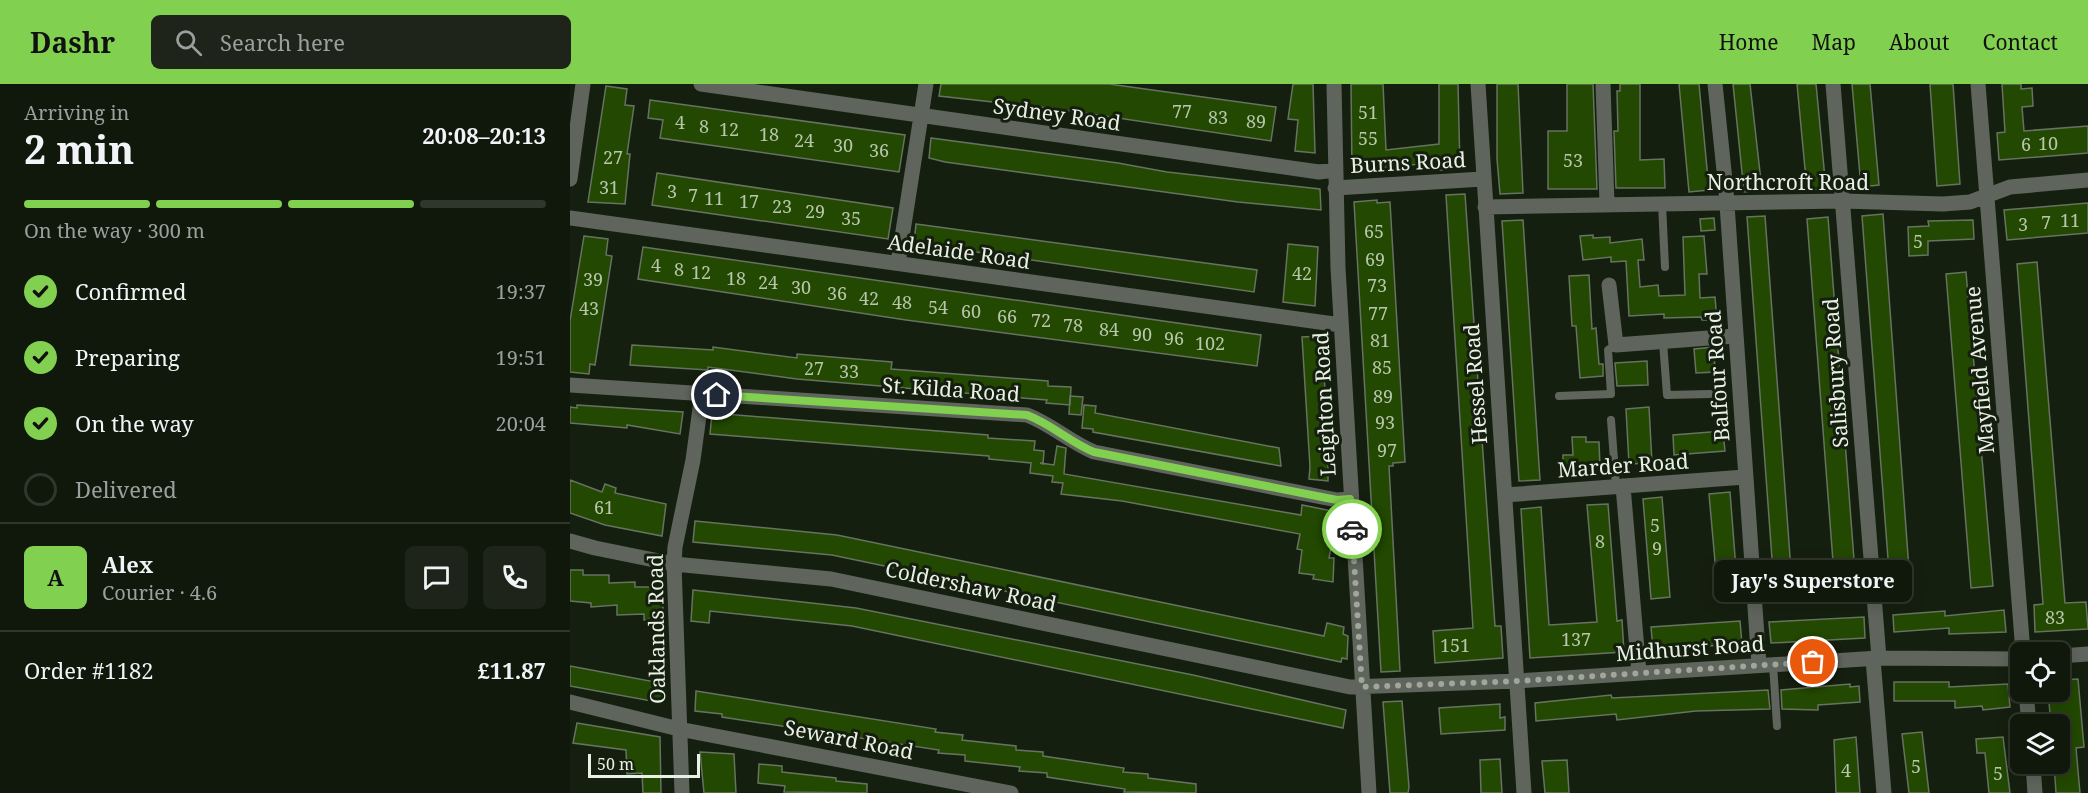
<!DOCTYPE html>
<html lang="en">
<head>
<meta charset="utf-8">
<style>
  :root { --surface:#10170b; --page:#1e2419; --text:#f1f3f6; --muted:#9c9f9d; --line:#30362c; --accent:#82d04f }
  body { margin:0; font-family:"Noto Serif",serif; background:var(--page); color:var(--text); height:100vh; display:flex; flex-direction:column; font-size:22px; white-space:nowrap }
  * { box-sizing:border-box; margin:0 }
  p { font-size:20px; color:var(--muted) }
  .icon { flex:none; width:33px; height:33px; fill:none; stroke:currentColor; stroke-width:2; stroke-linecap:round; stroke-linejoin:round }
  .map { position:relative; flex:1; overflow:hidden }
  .sheet { display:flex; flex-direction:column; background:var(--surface); width:570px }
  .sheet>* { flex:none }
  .tools { position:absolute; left:1440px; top:558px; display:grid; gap:12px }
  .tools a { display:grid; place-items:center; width:60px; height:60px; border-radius:9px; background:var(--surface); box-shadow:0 3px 15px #0003,0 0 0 2px var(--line); font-size:30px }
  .scale { position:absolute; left:18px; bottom:15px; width:112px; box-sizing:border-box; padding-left:6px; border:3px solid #e9f0e5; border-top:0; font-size:16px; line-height:21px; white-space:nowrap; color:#e9f0e5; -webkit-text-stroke:4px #151f0f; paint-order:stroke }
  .pin { position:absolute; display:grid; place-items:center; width:51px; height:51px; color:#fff; margin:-26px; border:3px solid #fff; border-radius:50%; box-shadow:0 2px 6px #0007 }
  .courier { position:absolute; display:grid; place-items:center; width:60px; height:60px; margin:-30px; border:4px solid #82d04f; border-radius:50%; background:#fff; color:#222; box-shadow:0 2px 8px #0007 }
  .bubble { position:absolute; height:42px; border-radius:9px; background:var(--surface); box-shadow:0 3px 15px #0003,0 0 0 2px var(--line); font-size:20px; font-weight:700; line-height:42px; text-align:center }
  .head em { font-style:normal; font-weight:700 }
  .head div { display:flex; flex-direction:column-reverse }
  .head { display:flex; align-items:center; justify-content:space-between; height:102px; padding:0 24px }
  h1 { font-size:39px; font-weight:700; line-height:45px }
  .bar { display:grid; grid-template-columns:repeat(4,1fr); gap:9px 6px; align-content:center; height:72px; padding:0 24px }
  .bar i { height:8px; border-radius:4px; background:var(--line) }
  .bar .on { background:var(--accent) }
  .bar p { grid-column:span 4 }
  .line { display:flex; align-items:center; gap:15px; padding:0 24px; border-top:2px solid var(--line) }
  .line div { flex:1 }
  .round { display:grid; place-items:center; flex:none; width:63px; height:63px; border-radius:9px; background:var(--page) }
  ol { padding:0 24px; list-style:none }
  li { display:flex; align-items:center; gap:18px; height:66px }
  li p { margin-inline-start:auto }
  li .icon { padding:6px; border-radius:50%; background:var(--accent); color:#111; stroke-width:4 }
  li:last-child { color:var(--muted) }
  li i { width:33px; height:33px; border:3px solid var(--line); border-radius:50% }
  header { display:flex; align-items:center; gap:36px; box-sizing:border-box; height:84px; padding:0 30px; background:var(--accent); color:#111 }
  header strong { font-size:28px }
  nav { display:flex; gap:33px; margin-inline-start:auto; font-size:21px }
  .search { width:420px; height:54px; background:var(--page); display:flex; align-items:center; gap:15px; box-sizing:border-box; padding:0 21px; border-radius:9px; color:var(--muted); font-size:22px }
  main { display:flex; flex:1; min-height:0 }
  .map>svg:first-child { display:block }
  .building { fill:#224801; stroke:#667360; stroke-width:1.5 }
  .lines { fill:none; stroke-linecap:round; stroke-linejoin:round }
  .service { stroke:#5f655c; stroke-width:8 }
  .minor { stroke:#5f655c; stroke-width:15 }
  .done { stroke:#9fa79a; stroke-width:6; stroke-dasharray:0 10.8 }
  .route { stroke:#82d04f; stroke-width:8 }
  .labels { text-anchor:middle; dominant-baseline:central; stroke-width:6; stroke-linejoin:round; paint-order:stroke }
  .number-label { font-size:18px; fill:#b7c6ac }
  .street-label { font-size:21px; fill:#e9f0e5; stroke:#151f0f }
</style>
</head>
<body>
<header>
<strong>Dashr</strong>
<div class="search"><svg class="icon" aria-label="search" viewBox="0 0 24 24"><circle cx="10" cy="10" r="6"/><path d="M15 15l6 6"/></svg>Search here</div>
<nav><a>Home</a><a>Map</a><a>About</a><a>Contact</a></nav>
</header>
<main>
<section class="sheet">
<div class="head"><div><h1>2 min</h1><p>Arriving in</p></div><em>20:08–20:13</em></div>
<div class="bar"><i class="on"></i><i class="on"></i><i class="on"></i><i></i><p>On the way · 300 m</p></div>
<ol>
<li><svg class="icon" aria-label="check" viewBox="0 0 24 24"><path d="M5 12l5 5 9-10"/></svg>Confirmed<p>19:37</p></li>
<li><svg class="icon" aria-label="check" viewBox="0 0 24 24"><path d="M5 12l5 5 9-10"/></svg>Preparing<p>19:51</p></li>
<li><svg class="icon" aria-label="check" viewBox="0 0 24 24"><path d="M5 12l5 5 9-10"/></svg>On the way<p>20:04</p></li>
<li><i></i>Delivered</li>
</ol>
<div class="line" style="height:108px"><b class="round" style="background:var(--accent);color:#111">A</b><div><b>Alex</b><p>Courier · 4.6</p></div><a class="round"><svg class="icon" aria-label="chat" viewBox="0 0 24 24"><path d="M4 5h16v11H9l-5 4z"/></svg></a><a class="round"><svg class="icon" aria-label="phone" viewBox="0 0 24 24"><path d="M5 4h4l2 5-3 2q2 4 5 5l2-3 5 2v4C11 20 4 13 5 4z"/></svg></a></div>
<div class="line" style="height:78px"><div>Order #1182</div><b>£11.87</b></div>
</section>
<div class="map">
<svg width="1518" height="709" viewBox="0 0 1518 709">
  <rect width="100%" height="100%" fill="#151f0f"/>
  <!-- building -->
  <path class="building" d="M371,0H539L706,23L701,57L488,25L369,12Z
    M723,0H743L745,69L725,67L728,36L718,35Z
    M781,0H813L816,66L869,60V0H888L890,85L870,86V78L782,87Z
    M927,0H948L953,109L930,110L927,75Z
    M997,0H1023L1027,105H978V47H997Z
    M1050,0H1070V76L1094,75L1095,104H1046L1044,47H1048L1047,7H1050Z
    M1109,0H1129L1139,106L1119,108Z
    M1163,0H1180L1192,106L1174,108Z
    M1227,0H1246L1256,105L1237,106Z
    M1282,0H1300L1309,101L1291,103Z
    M1360,0H1383L1390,100L1367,102Z
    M1432,0H1451V5L1462,4L1463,22L1452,23L1454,47L1518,42V69L1429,76L1427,49L1435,48Z
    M36,2L57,5L55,21L64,22L57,70H60L55,120L18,118Z
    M80,16L335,51L329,88L90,54L93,36L78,34Z
    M361,54L548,79L597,88L750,105L751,126L668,118L375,78L359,74Z
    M87,89L323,124L318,155L82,121Z
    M895,110L925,542H931L933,574L865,579L863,547L903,544L876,111Z
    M807,116V119L820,118L835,378L823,379V382H819L830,587L811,588L784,118Z
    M1518,119V149L1437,156L1434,126Z
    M1313,130L1340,499L1320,501L1292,132Z
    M1195,132L1222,500L1204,502L1177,133Z
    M1258,133L1286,502L1265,504L1237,135Z
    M1144,134L1145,146L1131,147L1130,135Z
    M953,136L970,396L949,397L932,137Z
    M1403,136L1404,155L1358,157V171L1339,172L1338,143L1359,142L1358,137Z
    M346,140L687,186L684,208L344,159Z
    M1023,151V154L1040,153V159L1072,155L1074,176H1068L1070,203L1088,201L1089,212L1115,211L1113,153L1134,152L1137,190H1129L1130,214L1145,213L1147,236H1132L1131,233L1094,234V230L1059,232L1056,177L1041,178V173L1013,176L1010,152Z
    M14,152L38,155L36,171L42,172L25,281L20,280L19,290L0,288V237Z
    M718,160L748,163L745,222L713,218Z
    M73,163L691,251L687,282L336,236L68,195Z
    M1467,178L1495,519L1516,518L1518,545L1465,548L1464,521L1473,520L1447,180Z
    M1396,188L1423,502L1401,504L1376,190Z
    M1019,191L1022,245L1026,244L1029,280H1033V292L1010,294L1006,242H1002L999,192Z
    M752,252L758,363V397L739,395L740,383L732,253Z
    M62,261L143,266V263L227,274V270L310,277L322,278L321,285L478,297V302L501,303L500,321L476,319L477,316L227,295L138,283V286L60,281Z
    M1144,263L1145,288L1126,289L1124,265Z
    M1077,277L1078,301L1047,302L1045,279Z
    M500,312L513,313L511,331L499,330Z
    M7,321L113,328L110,350L57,341V344L0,339V323L7,324Z
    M514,321L526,322L525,329L709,364L711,382L523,348V345L512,344Z
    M1079,323L1082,379L1059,380L1056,325Z
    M142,329L418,351V354L465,357L464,366L474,367L473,380L470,379L484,381L487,362L496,364L494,390L731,431L732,421L762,427L759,440L763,441V452L759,474H764L763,498L743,495L744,491L729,489L732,466L727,465L730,450L552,417L491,410L493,399L482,398L483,392L460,389L461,379L419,375V372L140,350Z
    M1153,347L1155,367L1104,371L1103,351Z
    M1002,353H1016V358H1029L1030,382L993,384V371H1003Z
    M0,396L32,408L35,400L46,404L45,409L96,420L92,452L35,441L0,429Z
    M1160,408L1167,498L1147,500L1139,410Z
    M1092,413L1100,513L1081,515L1073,415Z
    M1038,420L1047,537L1052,536L1054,568L960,574L951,425L971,423L979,541L1027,538L1017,421Z
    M125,437L267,451L754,552L757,539L774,543L773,550L778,552L777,575L772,574L771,578L262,471L123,458Z
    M0,486H13V491H39V499L65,498V503H93V534L74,536V530L47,531V521L21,523V519L0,517Z
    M123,506L286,524L623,591L776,626L773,644L282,542L140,527L139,539L121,537Z
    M1434,526L1436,548L1379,550V544L1324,548L1323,531L1375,527V532Z
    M1294,533L1295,554L1201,559L1199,538Z
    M1170,537L1172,560L1083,565L1081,543Z
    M0,582L96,600L92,619L0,602Z
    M1508,595L1514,663L1506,664L1510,709H1486L1484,680H1490V640H1481L1478,608H1490V596Z
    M1324,598H1379V603L1438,600L1440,623L1413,626L1412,622L1385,624V617H1324Z
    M1280,600V603L1289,602L1290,618L1248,621V626L1212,625L1211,606Z
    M1198,606L1200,625L1126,627L1047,636L1046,630L966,637L965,619L1041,611L1042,614Z
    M126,607L366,645L365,648L393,651L392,656L446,662V666L473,668V672L554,684L553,688L578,690V694L626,700V709L554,708L555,705L477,693V689L449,687L450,683L395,677V671L368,669L369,666L152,633V630L125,627Z
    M832,617L839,703L838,709H820L813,618Z
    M930,620V634L935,633V646L871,650L869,624Z
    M7,639L90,653L91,709H73L72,689L57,690L56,666L3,659Z
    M1352,648L1359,709H1339L1332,650Z
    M1286,653L1290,709H1266L1264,656Z
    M1433,653L1440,709H1419L1415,669H1407L1406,655Z
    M130,668L164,670L166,709H134Z
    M930,675L932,709H911L910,676Z
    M997,676L999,709H975L972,677Z
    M189,680L212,682V688L266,694V697L297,700V709L214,708L215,702L188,699Z"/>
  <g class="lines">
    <!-- service -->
    <path class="service" d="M1092,120L1095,183
      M1093,258L1097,311L1140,310
      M989,312L1041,310L1038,266L1046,261
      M1041,336L1046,402
      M1203,580L1207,642"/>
    <!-- minor -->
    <path class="minor" d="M131,0L749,88L765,86
      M764,0L768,184L799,709
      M908,0L954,709
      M1033,0L1037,119
      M1145,0L1156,106L1189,581
      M1263,0L1309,574
      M1408,0L1453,568
      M0,95L13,0
      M765,104L913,95
      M915,123L1273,117L1373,120L1400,118L1440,103L1518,96
      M0,134L771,241
      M328,179L356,0
      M1039,201L1046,261L1165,252
      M0,301L457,331C481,340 500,358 524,368L767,416L780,415
      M1053,402L1069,589
      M935,411L1175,393
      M0,457L25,464L104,480L261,495L780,603L947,597L1309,574L1450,575
      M1490,572L1518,570
      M1303,575L1314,709
      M1456,608L1459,640
      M0,618L109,645L441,709
      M1463,680L1465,709
      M112,709L104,480L105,463L123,376L132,310"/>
  </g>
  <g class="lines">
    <!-- done -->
    <path class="done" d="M782,445L792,603L948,597L1243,578"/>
    <!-- route -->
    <path class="route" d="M147,311L457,331C481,340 500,358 524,368L767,416L780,415L782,445"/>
  </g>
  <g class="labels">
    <!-- number labels -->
    <g class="number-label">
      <text x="612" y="27">77</text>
      <text x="798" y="28">51</text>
      <text x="648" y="33">83</text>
      <text x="686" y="37">89</text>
      <text x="110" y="38">4</text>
      <text x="134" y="42">8</text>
      <text x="159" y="45">12</text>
      <text x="199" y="50">18</text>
      <text x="798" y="54">55</text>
      <text x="234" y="56">24</text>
      <text x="1478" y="59">10</text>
      <text x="1456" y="60">6</text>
      <text x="273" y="61">30</text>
      <text x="309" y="66">36</text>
      <text x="43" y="73">27</text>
      <text x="1003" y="76">53</text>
      <text x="39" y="103">31</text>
      <text x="102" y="107">3</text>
      <text x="123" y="111">7</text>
      <text x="144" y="114">11</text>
      <text x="179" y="117">17</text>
      <text x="212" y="122">23</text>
      <text x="245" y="127">29</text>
      <text x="281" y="134">35</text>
      <text x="1500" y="136">11</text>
      <text x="1476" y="138">7</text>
      <text x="1453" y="140">3</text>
      <text x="804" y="147">65</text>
      <text x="1348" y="157">5</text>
      <text x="805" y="175">69</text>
      <text x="86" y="181">4</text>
      <text x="109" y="185">8</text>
      <text x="131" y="188">12</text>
      <text x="732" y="189">42</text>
      <text x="166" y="194">18</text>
      <text x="23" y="195">39</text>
      <text x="198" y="198">24</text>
      <text x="807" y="201">73</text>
      <text x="231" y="203">30</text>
      <text x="267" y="209">36</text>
      <text x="299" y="214">42</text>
      <text x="332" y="218">48</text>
      <text x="368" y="223">54</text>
      <text x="19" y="224">43</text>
      <text x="401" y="227">60</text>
      <text x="808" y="229">77</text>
      <text x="437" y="232">66</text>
      <text x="471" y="236">72</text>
      <text x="503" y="241">78</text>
      <text x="539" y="245">84</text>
      <text x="572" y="250">90</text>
      <text x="604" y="254">96</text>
      <text x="810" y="256">81</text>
      <text x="640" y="259">102</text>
      <text x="812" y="283">85</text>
      <text x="244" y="284">27</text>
      <text x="279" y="287">33</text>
      <text x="813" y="312">89</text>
      <text x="815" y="338">93</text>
      <text x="817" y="366">97</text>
      <text x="34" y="423">61</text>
      <text x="1085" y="441">5</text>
      <text x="1030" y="457">8</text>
      <text x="1087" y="464">9</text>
      <text x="1485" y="533">83</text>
      <text x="1006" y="555">137</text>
      <text x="885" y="561">151</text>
      <text x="1346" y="682">5</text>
      <text x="1276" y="686">4</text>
      <text x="1428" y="689">5</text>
    </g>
    <!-- street labels -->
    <g class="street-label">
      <text transform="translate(487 30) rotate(8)">Sydney Road</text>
      <text transform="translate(838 78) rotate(-3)">Burns Road</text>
      <text x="1218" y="98">Northcroft Road</text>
      <text transform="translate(389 167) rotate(8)">Adelaide Road</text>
      <text transform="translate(1409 286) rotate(-95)">Mayfield Avenue</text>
      <text transform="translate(1265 289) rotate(-94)">Salisbury Road</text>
      <text transform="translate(1147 292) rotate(-94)">Balfour Road</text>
      <text transform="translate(905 300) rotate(-94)">Hessel Road</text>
      <text transform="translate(381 305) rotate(4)">St. Kilda Road</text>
      <text transform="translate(754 320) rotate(-93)">Leighton Road</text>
      <text transform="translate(1053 381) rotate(-4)">Marder Road</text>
      <text transform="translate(401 502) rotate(12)">Coldershaw Road</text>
      <text transform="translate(86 545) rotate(-91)">Oaklands Road</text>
      <text transform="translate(1120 564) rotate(-4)">Midhurst Road</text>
      <text transform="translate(279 655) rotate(11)">Seward Road</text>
    </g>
  </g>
</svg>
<div class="tools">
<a><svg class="icon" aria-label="locate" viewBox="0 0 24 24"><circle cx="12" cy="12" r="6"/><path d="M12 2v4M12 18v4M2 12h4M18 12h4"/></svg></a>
<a><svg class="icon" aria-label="layers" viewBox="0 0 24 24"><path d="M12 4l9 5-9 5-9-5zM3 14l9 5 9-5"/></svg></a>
</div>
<div class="scale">50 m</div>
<div class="pin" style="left:1243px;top:578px;background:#ea580c"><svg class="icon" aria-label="bag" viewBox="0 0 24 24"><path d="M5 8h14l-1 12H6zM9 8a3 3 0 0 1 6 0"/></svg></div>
<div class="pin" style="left:147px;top:311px;background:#1f2937"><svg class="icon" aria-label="home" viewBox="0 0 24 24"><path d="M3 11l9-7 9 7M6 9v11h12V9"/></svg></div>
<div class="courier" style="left:782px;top:445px"><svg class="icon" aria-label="car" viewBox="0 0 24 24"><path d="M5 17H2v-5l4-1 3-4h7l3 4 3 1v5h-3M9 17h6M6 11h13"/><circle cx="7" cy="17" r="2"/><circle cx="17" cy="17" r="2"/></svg></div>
<div class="bubble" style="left:1144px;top:476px;width:198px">Jay's Superstore</div>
</div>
</main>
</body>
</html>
